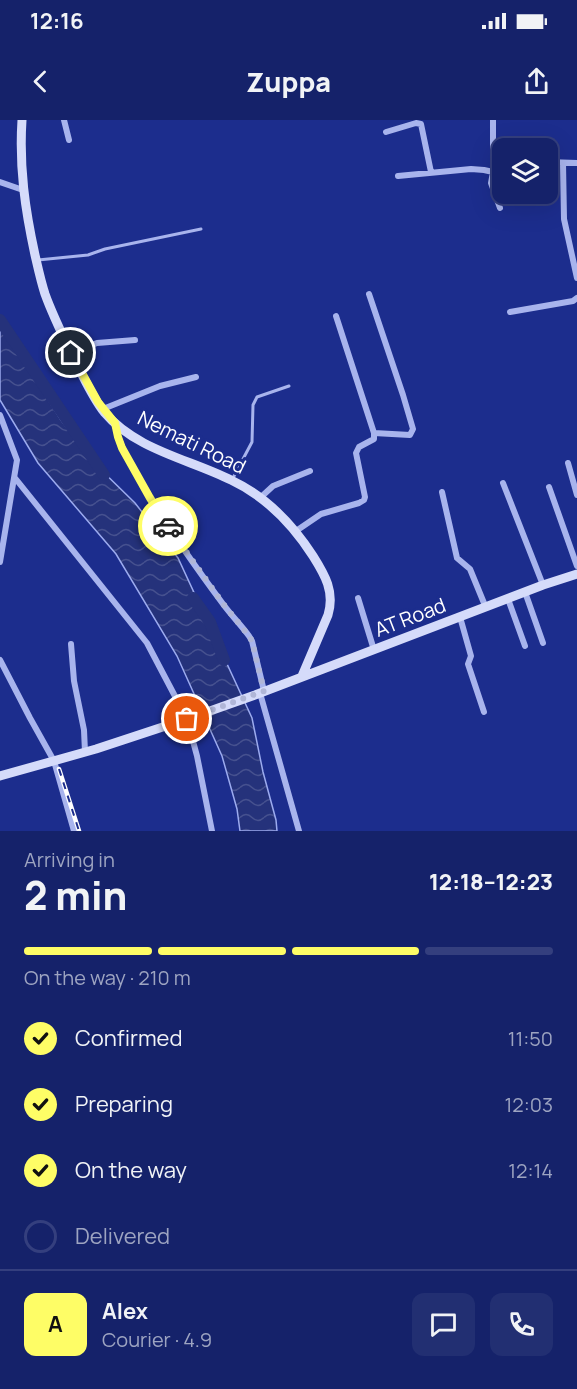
<!DOCTYPE html>
<html lang="en">
<head>
<meta charset="utf-8">
<style>
  :root { --surface:#15226a; --page:#222f72; --text:#f1f3f6; --muted:#9da4c1; --line:#343f7e; --accent:#fefd66 }
  body { margin:0; font-family:Manrope,sans-serif; background:var(--page); color:var(--text); height:100vh; display:flex; flex-direction:column; font-size:22px; white-space:nowrap }
  * { box-sizing:border-box; margin:0 }
  p { font-size:20px; color:var(--muted) }
  .icon { flex:none; width:33px; height:33px; fill:none; stroke:currentColor; stroke-width:2; stroke-linecap:round; stroke-linejoin:round }
  .map { position:relative; height:711px; overflow:hidden }
  .side { display:flex; flex-direction:column; background:var(--surface); flex:1 }
  .side>* { flex:none }
  .buttons { position:absolute; left:492px; top:18px; display:grid; gap:12px }
  .buttons a { display:grid; place-items:center; width:66px; height:66px; border-radius:12px; background:var(--surface); box-shadow:0 6px 24px #0002,0 0 0 2px var(--line); font-size:30px }
  .pin { position:absolute; display:grid; place-items:center; width:51px; height:51px; color:#fff; margin:-26px; border:3px solid #fff; border-radius:50%; box-shadow:0 2px 6px #0007 }
  .courier { position:absolute; display:grid; place-items:center; width:60px; height:60px; margin:-30px; border:4px solid #fefd66; border-radius:50%; background:#fff; color:#222; box-shadow:0 2px 8px #0007 }
  .head em { font-style:normal; font-weight:800 }
  .head div { display:flex; flex-direction:column-reverse }
  .head { display:flex; align-items:center; justify-content:space-between; height:102px; padding:0 24px }
  h1 { font-size:39px; font-weight:800; line-height:45px }
  .bar { display:grid; grid-template-columns:repeat(4,1fr); gap:9px 6px; align-content:center; height:72px; padding:0 24px }
  .bar i { height:8px; border-radius:4px; background:var(--line) }
  .bar .selected { background:var(--accent) }
  .bar p { grid-column:span 4 }
  .line { display:flex; align-items:center; gap:15px; padding:0 24px; border-top:2px solid var(--line) }
  .line div { flex:1 }
  .round { display:grid; place-items:center; flex:none; width:63px; height:63px; border-radius:12px; background:var(--page) }
  ol { padding:0 24px; list-style:none }
  li { display:flex; align-items:center; gap:18px; height:66px }
  li p { margin-inline-start:auto }
  li .icon { padding:6px; border-radius:50%; background:var(--accent); color:#111; stroke-width:4 }
  li:last-child { color:var(--muted) }
  li i { width:33px; height:33px; border:3px solid var(--line); border-radius:50% }
  .status { display:flex; justify-content:space-between; align-items:center; height:42px; padding:0 30px; background:var(--surface); direction:ltr }
  .status svg { height:16px; fill:currentColor }
  header { display:flex; justify-content:space-between; align-items:center; height:78px; padding:0 24px; background:var(--surface); font-size:27px; font-weight:800 }
  .map>svg:first-child { display:block }
  .water { fill:url(#water-waves); stroke:#9cabef; stroke-width:1.5 }
  .lines { fill:none; stroke-linecap:round; stroke-linejoin:round }
  .river { stroke:#25327b; stroke-width:12 }
  .lane { stroke:#a8b4ed; stroke-width:3 }
  .street { stroke:#a8b4ed; stroke-width:6 }
  .secondary { stroke:#d5dbfa; stroke-width:9 }
  .rail-casing { stroke:#fff; stroke-width:4.5 }
  .rail { stroke:#1c2d8d; stroke-width:2; stroke-dasharray:7; stroke-linecap:butt }
  .done { stroke:#b0b6d7; stroke-width:6; stroke-dasharray:0 10.8 }
  .route { stroke:#fefd66; stroke-width:8 }
  .labels { text-anchor:middle; dominant-baseline:central; stroke-width:6; stroke-linejoin:round; paint-order:stroke }
  .street-label { font-size:20px; fill:#fff; stroke:#1c2d8d }
</style>
</head>
<body>
<div class="status"><b>12:16</b><svg viewBox="0 0 49 12"><path d="M0 12V9h3v3zM5 12V6h3v6zM10 12V3h3v9zM15 12V0h3v12zM26 1h20v11H26zM47 4h2v5h-2z"/></svg></div>
<header><svg class="icon" aria-label="back" viewBox="0 0 24 24"><path d="M15 5l-7 7 7 7"/></svg>Zuppa<svg class="icon" aria-label="share" viewBox="0 0 24 24"><path d="M12 15V3M7 8l5-5 5 5M5 13v7h14v-7"/></svg></header>
<div class="map">
<svg width="577" height="711" viewBox="0 0 577 711">
  <defs>
    <pattern id="water-waves" width="16" height="10" patternUnits="userSpaceOnUse" patternTransform="scale(1.5)"><rect width="16" height="10" fill="#25327b"/><path d="M0 5q4-4 8 0t8 0" fill="none" stroke="#46518f"/></pattern>
  </defs>
  <rect width="100%" height="100%" fill="#1c2d8d"/>
  <!-- water -->
  <path class="water" d="M0,204L61,300L90,339L135,383L178,438L252,598L263,652L276,700L277,711H240L237,689L222,636L177,536L116,434L38,343L0,280Z"/>
  <g class="lines">
    <!-- river -->
    <path class="river" d="M0,200L104,355
      M193,478L210,502L224,540"/>
    <!-- lane -->
    <path class="lane" d="M38,140L88,135L105,129L201,109
      M233,358L252,322L253,285L257,277L289,266"/>
    <!-- street -->
    <path class="street" d="M64,0L69,20
      M493,0V52L491,63L500,88
      M386,12L416,3L421,4L431,52
      M548,42L577,43
      M563,43L564,99L577,158
      M398,56L471,49L484,50L502,54
      M0,62L23,70
      M369,174L403,275L413,309L410,315L374,313
      M510,192L573,181L577,178
      M71,233L97,223L135,220
      M103,289L160,266L196,257
      M0,295L17,340L0,442
      M115,304C119,327 130,342 141,362C165,404 194,445 223,484C231,495 241,505 249,516L252,521L264,571
      M568,343L577,375
      M15,358L147,523L187,599L197,636L212,711
      M503,363L543,465
      M549,367L577,446
      M442,372L457,438L470,449L486,488
      M260,378L273,366L310,351
      M296,411L321,394L359,383L364,380L365,377L356,333L359,327L374,319V313L336,196
      M525,472L543,523
      M358,478L374,530
      M508,479L525,526
      M460,497L471,536L468,544L484,592
      M71,524L74,561L84,610L85,632
      M0,540L30,598L54,641L74,711
      M260,573L299,711"/>
    <!-- secondary -->
    <path class="secondary" d="M22,0C19,47 25,89 35,135C38,148 41,162 45,174C54,199 66,222 77,245C85,260 93,278 104,292C136,330 189,339 231,360C265,376 293,405 313,436C325,455 335,472 328,495L302,556
      M0,656L96,629L193,597L255,575L543,465L577,454"/>
    <!-- rail casing -->
    <g class="rail-casing">
      <path id="rail" d="M59,649L79,711"/>
    </g>
    <!-- rail -->
    <use href="#rail" class="rail"/>
  </g>
  <g class="lines">
    <!-- done -->
    <path class="done" d="M168,406L224,485L249,516L252,521L264,571L187,599"/>
    <!-- route -->
    <path class="route" d="M71,233L98,282L115,303L118,317L122,328L150,378L168,406"/>
  </g>
  <g class="labels">
    <!-- street labels -->
    <g class="street-label">
      <text transform="translate(192 322) rotate(26)">Nemati Road</text>
      <text transform="translate(410 497) rotate(-21)">AT Road</text>
    </g>
  </g>
</svg>
<div class="buttons">
<a><svg class="icon" aria-label="layers" viewBox="0 0 24 24"><path d="M12 4l9 5-9 5-9-5zM3 14l9 5 9-5"/></svg></a>
</div>
<div class="pin" style="left:187px;top:599px;background:#ea580c"><svg class="icon" aria-label="bag" viewBox="0 0 24 24"><path d="M5 8h14l-1 12H6zM9 8a3 3 0 0 1 6 0"/></svg></div>
<div class="pin" style="left:71px;top:233px;background:#1f2937"><svg class="icon" aria-label="home" viewBox="0 0 24 24"><path d="M3 11l9-7 9 7M6 9v11h12V9"/></svg></div>
<div class="courier" style="left:168px;top:406px"><svg class="icon" aria-label="car" viewBox="0 0 24 24"><path d="M5 17H2v-5l4-1 3-4h7l3 4 3 1v5h-3M9 17h6M6 11h13"/><circle cx="7" cy="17" r="2"/><circle cx="17" cy="17" r="2"/></svg></div>
</div>
<section class="side">
<div class="head"><div><h1>2 min</h1><p>Arriving in</p></div><em>12:18–12:23</em></div>
<div class="bar"><i class="selected"></i><i class="selected"></i><i class="selected"></i><i></i><p>On the way · 210 m</p></div>
<ol>
<li><svg class="icon" aria-label="check" viewBox="0 0 24 24"><path d="M5 12l5 5 9-10"/></svg>Confirmed<p>11:50</p></li>
<li><svg class="icon" aria-label="check" viewBox="0 0 24 24"><path d="M5 12l5 5 9-10"/></svg>Preparing<p>12:03</p></li>
<li><svg class="icon" aria-label="check" viewBox="0 0 24 24"><path d="M5 12l5 5 9-10"/></svg>On the way<p>12:14</p></li>
<li><i></i>Delivered</li>
</ol>
<div class="line" style="height:108px"><b class="round" style="background:var(--accent);color:#111">A</b><div><b>Alex</b><p>Courier · 4.9</p></div><a class="round"><svg class="icon" aria-label="chat" viewBox="0 0 24 24"><path d="M4 5h16v11H9l-5 4z"/></svg></a><a class="round"><svg class="icon" aria-label="phone" viewBox="0 0 24 24"><path d="M5 4h4l2 5-3 2q2 4 5 5l2-3 5 2v4C11 20 4 13 5 4z"/></svg></a></div>
</section>
</body>
</html>
